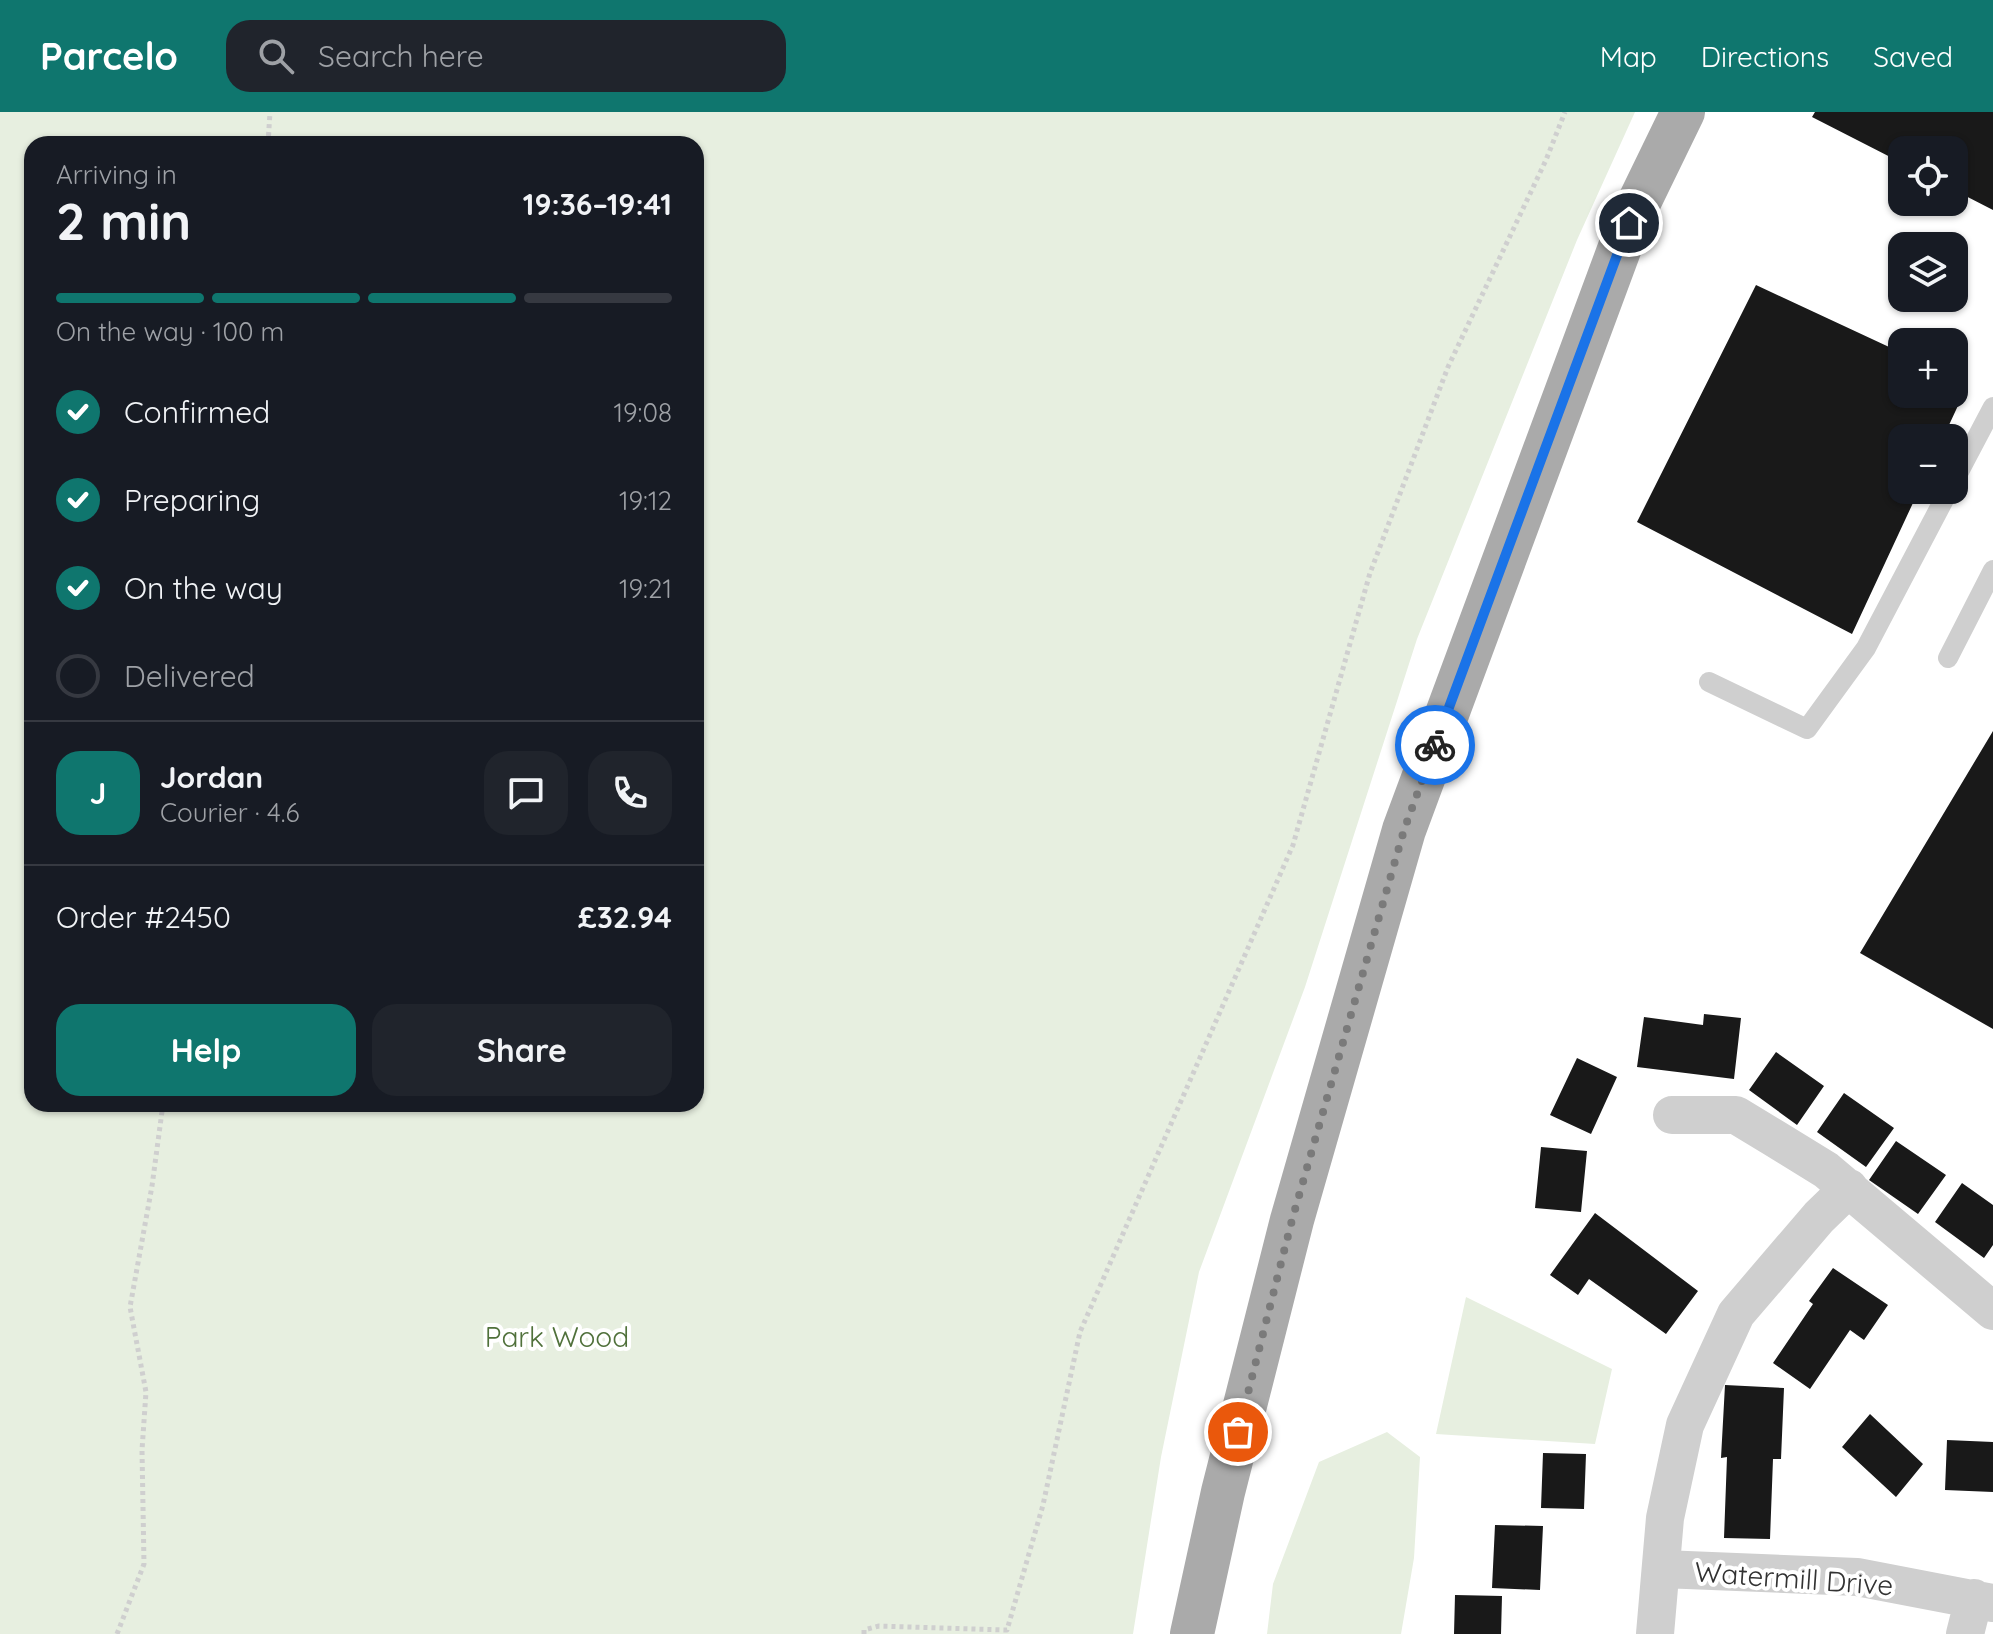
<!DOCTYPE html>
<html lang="en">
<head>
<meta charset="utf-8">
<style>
  :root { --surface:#171b24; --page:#20242c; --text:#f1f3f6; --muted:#9ea1a6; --line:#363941; --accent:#0f766e }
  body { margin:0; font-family:Quicksand,sans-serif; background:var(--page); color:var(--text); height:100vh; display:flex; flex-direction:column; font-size:30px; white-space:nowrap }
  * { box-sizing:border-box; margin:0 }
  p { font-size:26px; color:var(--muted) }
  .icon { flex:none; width:44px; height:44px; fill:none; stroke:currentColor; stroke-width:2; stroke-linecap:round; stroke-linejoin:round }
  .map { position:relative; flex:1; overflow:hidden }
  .details { position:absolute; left:24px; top:24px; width:680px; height:976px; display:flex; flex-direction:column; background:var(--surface); border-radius:24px; box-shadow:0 2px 6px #0004 }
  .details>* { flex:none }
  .tools { position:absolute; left:1888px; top:24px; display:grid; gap:16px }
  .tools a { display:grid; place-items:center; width:80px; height:80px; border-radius:16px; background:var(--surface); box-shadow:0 2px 6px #0004; font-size:40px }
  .pin { position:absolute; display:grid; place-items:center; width:68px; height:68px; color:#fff; margin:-34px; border:4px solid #fff; border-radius:50%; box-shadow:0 2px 8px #0007 }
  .courier { position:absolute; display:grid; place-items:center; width:80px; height:80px; margin:-40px; border:6px solid #1a73e8; border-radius:50%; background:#fff; color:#222; box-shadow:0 2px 10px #0007 }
  .headline em { font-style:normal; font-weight:700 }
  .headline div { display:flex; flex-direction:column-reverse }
  .headline { display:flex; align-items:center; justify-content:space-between; height:136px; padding:0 32px }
  h1 { font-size:52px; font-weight:700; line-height:60px }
  .bar { display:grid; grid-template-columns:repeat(4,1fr); gap:12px 8px; align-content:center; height:96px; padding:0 32px }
  .bar i { height:10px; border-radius:6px; background:var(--line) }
  .bar .selected { background:var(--accent) }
  .bar p { grid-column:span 4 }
  .line { display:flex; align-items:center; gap:20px; padding:0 32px; border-top:2px solid var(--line) }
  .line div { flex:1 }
  .round { display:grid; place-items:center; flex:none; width:84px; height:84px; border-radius:24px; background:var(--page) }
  ol { padding:0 32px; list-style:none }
  li { display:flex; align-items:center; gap:24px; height:88px }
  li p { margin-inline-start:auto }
  li .icon { padding:8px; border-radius:50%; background:var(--accent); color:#fff; stroke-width:4 }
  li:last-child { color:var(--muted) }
  li i { width:44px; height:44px; border:4px solid var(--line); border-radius:50% }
  .cta { display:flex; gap:16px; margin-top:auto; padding:16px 32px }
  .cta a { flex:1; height:92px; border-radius:24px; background:var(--accent); color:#fff; font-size:32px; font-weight:700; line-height:92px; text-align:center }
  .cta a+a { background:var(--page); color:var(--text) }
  header { display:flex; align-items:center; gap:48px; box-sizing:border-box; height:112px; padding:0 40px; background:var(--accent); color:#fff }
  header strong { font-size:38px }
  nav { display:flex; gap:44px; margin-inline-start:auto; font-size:28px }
  .search { width:560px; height:72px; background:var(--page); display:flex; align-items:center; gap:20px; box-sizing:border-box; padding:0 28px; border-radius:24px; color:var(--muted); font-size:30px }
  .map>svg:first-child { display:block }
  .green { fill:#e7efe0; fill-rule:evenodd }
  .building { fill:#191919 }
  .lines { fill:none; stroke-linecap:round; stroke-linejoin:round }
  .path { stroke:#cfcfcf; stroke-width:5; stroke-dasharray:4 4; stroke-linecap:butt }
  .service { stroke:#cfcfcf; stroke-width:20 }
  .minor { stroke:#cfcfcf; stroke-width:38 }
  .primary { stroke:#aaa; stroke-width:44 }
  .done { stroke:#7a7a7a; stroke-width:8; stroke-dasharray:0 14.4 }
  .route { stroke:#1a73e8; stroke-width:10 }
  .labels { text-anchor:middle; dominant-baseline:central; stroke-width:8; stroke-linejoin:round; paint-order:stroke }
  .park-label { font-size:28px; fill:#50713b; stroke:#fff }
  .street-label { font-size:28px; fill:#323232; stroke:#fff }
</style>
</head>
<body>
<header>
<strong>Parcelo</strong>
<div class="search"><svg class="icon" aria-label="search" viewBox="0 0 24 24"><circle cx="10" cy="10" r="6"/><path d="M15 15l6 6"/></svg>Search here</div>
<nav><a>Map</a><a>Directions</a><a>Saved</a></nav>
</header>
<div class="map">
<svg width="1993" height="1522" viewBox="0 0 1993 1522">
  <rect width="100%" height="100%" fill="#fff"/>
  <!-- green -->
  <path class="green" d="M0,0H1635L1577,128L1417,527L1305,875L1199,1160L1161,1345L1133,1522H0ZM696,32V992H32V32Z
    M1466,1185L1612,1257L1595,1332L1436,1322Z
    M1387,1320L1420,1345L1414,1446L1401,1522H1267L1273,1472L1319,1350Z"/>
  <!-- building -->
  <path class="building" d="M1815,0H1993V98L1954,78V38H1902V51L1812,5Z
    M1756,173L1902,241V282H1954V266L1968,272L1943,326H1902V378H1919L1852,522L1637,410Z
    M1993,619V917L1860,841Z
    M1704,902L1741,906L1734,967L1637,955L1644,905L1703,913Z
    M1776,940L1824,974L1797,1013L1749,978Z
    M1577,946L1617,965L1591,1022L1550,1003Z
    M1844,981L1894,1016L1866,1055L1817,1020Z
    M1896,1029L1946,1063L1918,1102L1869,1068Z
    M1541,1035L1587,1039L1581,1100L1535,1096Z
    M1962,1071L1993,1093V1133L1984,1146L1935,1110Z
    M1595,1101L1698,1179L1666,1222L1589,1167L1578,1183L1550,1163Z
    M1833,1156L1888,1193L1864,1228L1850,1218L1810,1277L1773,1251L1813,1192L1809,1189Z
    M1725,1273L1784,1276L1781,1347H1773L1770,1427L1724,1426L1727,1345L1721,1346Z
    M1870,1302L1923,1352L1896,1385L1842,1335Z
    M1947,1328L1993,1330V1380L1945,1378Z
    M1543,1341L1586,1342L1584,1397L1541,1396Z
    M1495,1413L1543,1414L1540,1478L1492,1476Z
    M1455,1483L1502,1484L1501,1522H1454Z"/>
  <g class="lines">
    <!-- path -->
    <path class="path" d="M268,32L270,0
      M117,1522L144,1452L142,1338L146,1280L130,1195L152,1074L163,992
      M864,1522V1518L879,1514L1007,1518L1043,1393L1080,1220L1293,733L1370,461L1448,255L1546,48L1565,0"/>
    <!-- service -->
    <path class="service" d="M1954,369L1993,295
      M1948,546L1993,458
      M1709,570L1807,617L1866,536L1949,378"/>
    <!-- minor -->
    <path class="minor" d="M1672,1003H1736L1774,1026L1826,1058L1993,1199
      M1662,1457L1857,1465L1993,1491
      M1655,1522L1665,1406L1685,1313L1736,1202L1819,1105L1849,1076
      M1965,1522L1974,1486"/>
    <!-- primary -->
    <path class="primary" d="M1192,1522L1223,1380L1292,1108L1404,718L1629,111L1683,0"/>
  </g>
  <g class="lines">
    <!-- done -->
    <path class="done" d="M1238,1320L1292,1108L1404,718L1435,633"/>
    <!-- route -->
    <path class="route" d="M1435,633L1629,111"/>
  </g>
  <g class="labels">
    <!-- park labels -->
    <g class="park-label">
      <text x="557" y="1224">Park Wood</text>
    </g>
    <!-- street labels -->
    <g class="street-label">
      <text transform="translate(1794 1466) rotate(4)">Watermill Drive</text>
    </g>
  </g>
</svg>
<div class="tools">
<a><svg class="icon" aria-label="locate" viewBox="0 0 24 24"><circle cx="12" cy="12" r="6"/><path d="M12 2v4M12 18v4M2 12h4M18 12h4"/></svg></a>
<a><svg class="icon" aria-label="layers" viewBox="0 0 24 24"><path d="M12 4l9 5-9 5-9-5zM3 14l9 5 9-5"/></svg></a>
<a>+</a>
<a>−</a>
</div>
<div class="pin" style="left:1238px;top:1320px;background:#ea580c"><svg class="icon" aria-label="bag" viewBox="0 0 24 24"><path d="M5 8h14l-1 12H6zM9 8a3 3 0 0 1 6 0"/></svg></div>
<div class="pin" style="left:1629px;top:111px;background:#1f2937"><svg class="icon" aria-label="home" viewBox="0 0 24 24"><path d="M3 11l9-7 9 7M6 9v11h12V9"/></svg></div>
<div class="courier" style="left:1435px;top:633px"><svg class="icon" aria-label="bike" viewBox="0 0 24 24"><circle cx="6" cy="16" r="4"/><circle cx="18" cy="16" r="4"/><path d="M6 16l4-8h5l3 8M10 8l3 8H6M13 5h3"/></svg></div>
<section class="details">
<div class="headline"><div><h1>2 min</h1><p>Arriving in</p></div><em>19:36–19:41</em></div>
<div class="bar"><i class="selected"></i><i class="selected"></i><i class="selected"></i><i></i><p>On the way · 100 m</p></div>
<ol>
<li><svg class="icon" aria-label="check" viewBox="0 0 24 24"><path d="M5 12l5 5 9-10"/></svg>Confirmed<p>19:08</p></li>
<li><svg class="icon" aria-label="check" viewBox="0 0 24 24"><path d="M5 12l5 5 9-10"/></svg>Preparing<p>19:12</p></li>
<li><svg class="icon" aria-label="check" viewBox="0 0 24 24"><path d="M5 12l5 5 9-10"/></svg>On the way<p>19:21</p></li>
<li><i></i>Delivered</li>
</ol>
<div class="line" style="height:144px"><b class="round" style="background:var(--accent);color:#fff">J</b><div><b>Jordan</b><p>Courier · 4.6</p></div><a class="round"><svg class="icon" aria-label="chat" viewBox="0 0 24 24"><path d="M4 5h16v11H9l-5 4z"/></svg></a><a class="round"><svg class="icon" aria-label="phone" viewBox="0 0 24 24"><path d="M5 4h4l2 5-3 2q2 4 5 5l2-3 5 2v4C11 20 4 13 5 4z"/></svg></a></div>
<div class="line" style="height:104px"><div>Order #2450</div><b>£32.94</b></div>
<div class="cta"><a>Help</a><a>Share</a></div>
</section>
</div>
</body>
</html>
